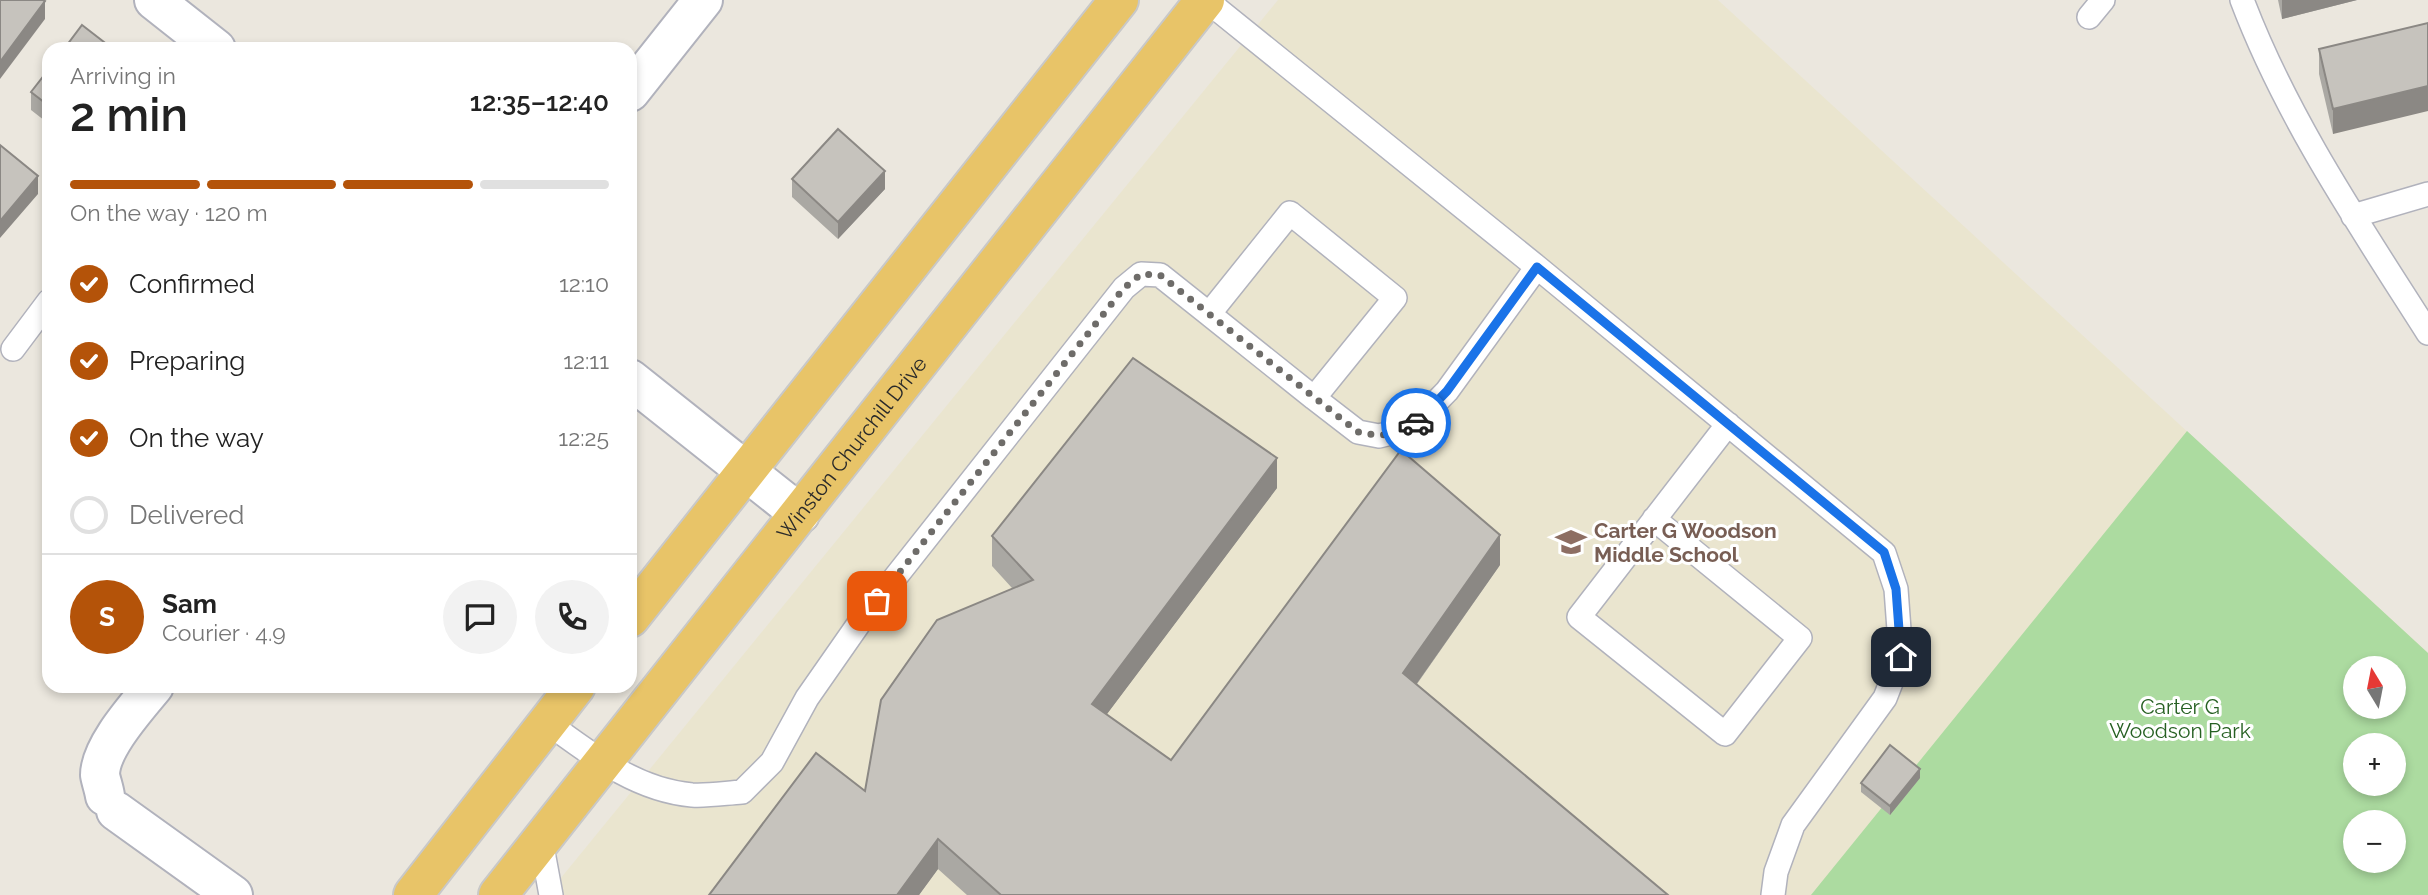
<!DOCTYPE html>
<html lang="en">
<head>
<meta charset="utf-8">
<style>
  :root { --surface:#fff; --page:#f2f2f2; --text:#222; --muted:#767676; --line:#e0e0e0; --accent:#b45309 }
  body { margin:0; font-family:Raleway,sans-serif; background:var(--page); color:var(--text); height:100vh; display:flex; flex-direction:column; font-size:26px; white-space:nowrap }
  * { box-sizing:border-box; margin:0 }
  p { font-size:23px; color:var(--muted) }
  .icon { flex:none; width:38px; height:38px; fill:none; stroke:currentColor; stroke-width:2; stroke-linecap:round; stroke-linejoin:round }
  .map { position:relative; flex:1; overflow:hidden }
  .sheet { position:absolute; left:42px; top:42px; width:595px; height:651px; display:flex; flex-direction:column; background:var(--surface); border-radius:21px; box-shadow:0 4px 10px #0003 }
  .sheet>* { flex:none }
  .needle { width:46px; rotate:350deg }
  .fabs { position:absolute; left:2343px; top:656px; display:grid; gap:14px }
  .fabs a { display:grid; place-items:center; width:63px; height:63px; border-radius:50%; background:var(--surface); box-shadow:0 4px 10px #0003; font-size:35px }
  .pin { position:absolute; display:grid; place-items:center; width:60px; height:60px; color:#fff; margin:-30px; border-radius:14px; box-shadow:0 4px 10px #0006 }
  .courier { position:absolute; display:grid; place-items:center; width:70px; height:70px; margin:-35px; border:5px solid #1a73e8; border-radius:50%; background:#fff; color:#222; box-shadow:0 2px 9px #0007 }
  .summary em { font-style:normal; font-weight:600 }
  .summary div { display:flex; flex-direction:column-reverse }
  .summary { display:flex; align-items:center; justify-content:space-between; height:119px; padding:0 28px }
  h1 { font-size:46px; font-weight:600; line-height:52px }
  .bar { display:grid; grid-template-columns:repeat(4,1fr); gap:10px 7px; align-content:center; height:84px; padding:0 28px }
  .bar i { height:9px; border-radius:5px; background:var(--line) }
  .bar .on { background:var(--accent) }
  .bar p { grid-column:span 4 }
  .line { display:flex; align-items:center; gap:18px; padding:0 28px; border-top:2px solid var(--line) }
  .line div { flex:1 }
  .round { display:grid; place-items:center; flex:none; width:74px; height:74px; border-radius:37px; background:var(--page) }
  ol { padding:0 28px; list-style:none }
  li { display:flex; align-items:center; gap:21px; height:77px }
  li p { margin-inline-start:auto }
  li .icon { padding:7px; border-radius:50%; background:var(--accent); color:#fff; stroke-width:4 }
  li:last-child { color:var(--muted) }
  li i { width:38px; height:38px; border:4px solid var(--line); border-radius:50% }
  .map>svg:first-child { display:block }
  .education { fill:#eae5cf; fill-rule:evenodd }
  .green { fill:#acdba0; fill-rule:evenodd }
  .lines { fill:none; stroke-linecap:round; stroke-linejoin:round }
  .service-casing { stroke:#b1b2bc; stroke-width:26 }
  .minor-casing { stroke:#b1b2bc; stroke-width:42 }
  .trunk-casing { stroke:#c8c8c8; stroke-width:42 }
  .service { stroke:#fff; stroke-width:23 }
  .minor { stroke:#fff; stroke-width:38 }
  .trunk { stroke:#e8c468; stroke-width:38 }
  .wall { fill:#aaa8a3 }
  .shaded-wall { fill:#8b8884 }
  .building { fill:#c6c3bd; stroke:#8b8884; stroke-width:2 }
  .done { stroke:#6e6c69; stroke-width:7; stroke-dasharray:0 12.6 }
  .route { stroke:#1a73e8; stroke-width:9 }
  .labels { text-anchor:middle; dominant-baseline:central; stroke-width:6; stroke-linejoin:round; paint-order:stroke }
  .street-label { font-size:21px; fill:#2a2a2a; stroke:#fff }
  .education-label { font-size:21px; font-weight:bold; fill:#785e54; stroke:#fff; text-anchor:start }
  .park-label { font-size:21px; fill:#266022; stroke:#fff }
</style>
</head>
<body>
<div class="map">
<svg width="2428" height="895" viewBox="0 0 2428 895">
  <rect width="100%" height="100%" fill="#ebe7de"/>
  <!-- education -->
  <path class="education" d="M1278,0H1718L2428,653V895H547ZM2356,668H2394V707H2356ZM2356,746H2394V784H2356ZM2356,822H2394V861H2356Z"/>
  <!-- green -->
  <path class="green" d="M2187,431L2428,653V895H1811ZM2356,668H2394V707H2356ZM2356,746H2394V784H2356ZM2356,822H2394V861H2356Z"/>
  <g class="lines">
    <!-- service casing -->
    <g class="service-casing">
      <path id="service" d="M1206,0L1537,267L1884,553L1896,589L1901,657L1885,698L1793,825L1776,872L1773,895
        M2242,0C2287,119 2360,226 2428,333
        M2089,17L2103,0
        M1290,213L1395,298L1314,398L1209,314Z
        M2353,216L2428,194
        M13,349L49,301
        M1314,398L1358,432L1379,436L1411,428L1447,391L1537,267
        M1654,519L1800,638L1725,734L1579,617L1728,424
        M548,723C592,755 636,790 692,795C708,796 726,793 742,792L772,762L807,698L860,622L1124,288L1141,274L1160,275L1209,314
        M541,841L551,895"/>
    </g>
    <!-- minor casing -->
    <g class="minor-casing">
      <path id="minor" d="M154,0L216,49
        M630,92L703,0
        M630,379L800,514
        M105,796C104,789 101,781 100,775C100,747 137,707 154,686
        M116,811L233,895"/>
    </g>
    <!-- trunk casing -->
    <g class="trunk-casing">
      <g id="trunk">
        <path d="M630,618L1119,0"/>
        <path d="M413,895L576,686"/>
        <path id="s1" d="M498,895L1205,0"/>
      </g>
    </g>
    <!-- service -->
    <use href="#service" class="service"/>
    <!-- minor -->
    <use href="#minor" class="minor"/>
    <!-- trunk -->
    <use href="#trunk" class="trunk"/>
  </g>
  <!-- wall -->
  <path class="wall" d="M2278,0H2357L2282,19Z
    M2428,23L2333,134L2319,74V49Z
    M49,69V124L31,110V92Z
    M792,179L885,189L838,239L792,197Z
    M1277,488L1106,715L1171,760L1500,565L1417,684L1668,895H967L938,869L919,895H709L865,791L1012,588L992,566V536Z
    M1920,778L1890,815L1861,792V783Z"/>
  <!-- shaded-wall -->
  <path class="shaded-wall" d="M2282,0H2357L2282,19Z
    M45,1V19L0,79V62Z
    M2428,86V111L2333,134V109Z
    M885,171V189L838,239V222Z
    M38,176V194L0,238V221Z
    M1277,458V488L1092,734V704Z
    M1500,535V565L1403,703V673Z
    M1920,769V778L1890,815V806Z
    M938,839V869L919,895H897Z"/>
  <!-- building -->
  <path class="building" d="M0,0H43L45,1L0,62Z
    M2428,23V86L2333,109L2319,49Z
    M82,25L113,49H64Z
    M49,69V106L31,92Z
    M838,129L885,171L838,222L792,179Z
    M0,145L38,176L0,221Z
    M1133,358L1277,458L1092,704L1171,760L1401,450L1500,535L1403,673L1668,895H1001L938,839L897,895H709L816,753L865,791L881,700L937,620L1033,580L992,536Z
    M1890,745L1920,769L1890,806L1861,783Z"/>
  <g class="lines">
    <!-- done -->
    <path class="done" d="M877,601L1124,288L1141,274L1160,275L1358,432C1376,436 1402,438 1416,423"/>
    <!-- route -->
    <path class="route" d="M1416,423L1447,391L1537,267L1884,552L1896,589L1901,657"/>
  </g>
  <!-- icons -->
  <defs>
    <g id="school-bare" transform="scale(2.415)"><path d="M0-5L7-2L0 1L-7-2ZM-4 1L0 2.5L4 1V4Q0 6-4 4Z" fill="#8d6e63" stroke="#fff" stroke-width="2.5" paint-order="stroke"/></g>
  </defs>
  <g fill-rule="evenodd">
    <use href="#school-bare" x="1571" y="542"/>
  </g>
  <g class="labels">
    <!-- street labels -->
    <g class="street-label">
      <text stroke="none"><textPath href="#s1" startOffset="570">Winston Churchill Drive</textPath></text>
    </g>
    <!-- education labels -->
    <g class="education-label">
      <text x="1594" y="530">Carter G Woodson<tspan x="1594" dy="24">Middle School</tspan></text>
    </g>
    <!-- park labels -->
    <g class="park-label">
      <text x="2180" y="706">Carter G<tspan x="2180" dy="24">Woodson Park</tspan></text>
    </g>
  </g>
</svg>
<div class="fabs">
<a><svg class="needle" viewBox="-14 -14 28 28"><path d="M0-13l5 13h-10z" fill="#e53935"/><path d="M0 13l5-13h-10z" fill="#767676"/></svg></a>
<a>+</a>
<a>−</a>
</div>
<div class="pin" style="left:877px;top:601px;background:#ea580c"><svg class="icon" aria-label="bag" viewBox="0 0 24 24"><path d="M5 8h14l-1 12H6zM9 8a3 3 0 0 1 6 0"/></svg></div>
<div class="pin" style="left:1901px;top:657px;background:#1f2937"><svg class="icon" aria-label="home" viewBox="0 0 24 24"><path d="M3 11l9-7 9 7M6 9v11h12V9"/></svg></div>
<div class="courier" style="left:1416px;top:423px"><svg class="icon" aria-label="car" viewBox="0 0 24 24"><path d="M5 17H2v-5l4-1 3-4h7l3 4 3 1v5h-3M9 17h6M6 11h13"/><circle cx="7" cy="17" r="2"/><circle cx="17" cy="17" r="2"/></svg></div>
<section class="sheet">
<div class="summary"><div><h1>2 min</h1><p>Arriving in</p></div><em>12:35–12:40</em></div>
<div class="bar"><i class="on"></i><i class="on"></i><i class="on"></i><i></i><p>On the way · 120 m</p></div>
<ol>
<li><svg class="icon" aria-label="check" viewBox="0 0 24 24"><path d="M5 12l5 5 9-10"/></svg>Confirmed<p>12:10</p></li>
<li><svg class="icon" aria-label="check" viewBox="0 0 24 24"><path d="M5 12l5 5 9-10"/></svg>Preparing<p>12:11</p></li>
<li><svg class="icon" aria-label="check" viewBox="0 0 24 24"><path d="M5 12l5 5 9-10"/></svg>On the way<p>12:25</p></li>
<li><i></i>Delivered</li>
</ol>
<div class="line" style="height:126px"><b class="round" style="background:var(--accent);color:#fff">S</b><div><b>Sam</b><p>Courier · 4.9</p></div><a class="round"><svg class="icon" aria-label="chat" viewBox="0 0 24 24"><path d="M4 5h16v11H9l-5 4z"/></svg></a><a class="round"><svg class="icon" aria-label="phone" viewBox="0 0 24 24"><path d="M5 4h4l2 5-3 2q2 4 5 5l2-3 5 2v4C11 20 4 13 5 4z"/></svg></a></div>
</section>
</div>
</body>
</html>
